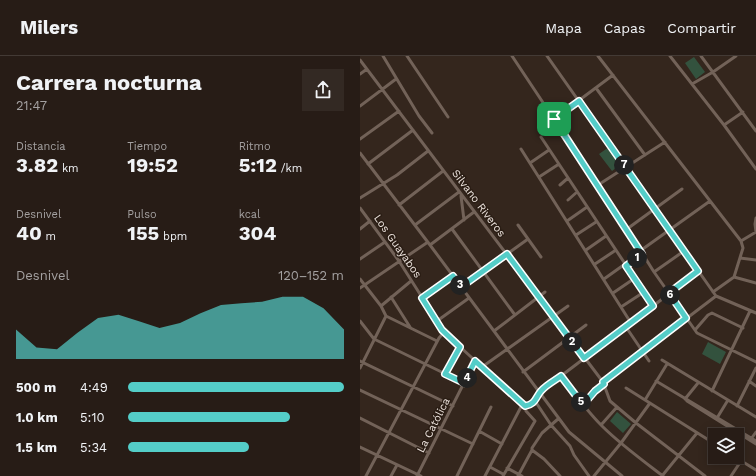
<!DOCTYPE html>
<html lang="es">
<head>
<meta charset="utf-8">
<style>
	:root { --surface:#271c16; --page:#332923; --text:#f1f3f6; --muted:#a4a1a1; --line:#433a35; --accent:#54cdc8 }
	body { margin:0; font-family:"Work Sans",sans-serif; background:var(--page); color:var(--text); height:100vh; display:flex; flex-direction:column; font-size:15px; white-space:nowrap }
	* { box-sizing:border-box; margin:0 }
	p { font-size:13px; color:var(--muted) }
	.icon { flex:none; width:22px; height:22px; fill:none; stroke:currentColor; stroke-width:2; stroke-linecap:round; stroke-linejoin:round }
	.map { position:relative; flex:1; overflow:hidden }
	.sheet { display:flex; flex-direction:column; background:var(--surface); width:360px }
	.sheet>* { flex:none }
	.controls { position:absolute; left:348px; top:372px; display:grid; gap:8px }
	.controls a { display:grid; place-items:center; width:36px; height:36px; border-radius:0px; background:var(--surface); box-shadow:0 2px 10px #0003,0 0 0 1px var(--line); font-size:20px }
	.pin { position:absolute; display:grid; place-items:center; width:34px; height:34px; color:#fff; margin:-17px; border-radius:8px; box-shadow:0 2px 6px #0006 }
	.km { position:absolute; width:20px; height:20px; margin:-10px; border-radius:50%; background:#222; color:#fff; font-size:11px; line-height:20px; text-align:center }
	.round { display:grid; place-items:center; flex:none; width:42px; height:42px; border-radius:0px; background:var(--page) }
	.head { display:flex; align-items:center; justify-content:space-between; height:68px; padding:0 16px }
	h1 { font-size:22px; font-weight:700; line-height:30px }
	.stats { display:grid; grid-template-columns:repeat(3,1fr); gap:6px; height:68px; padding:4px 16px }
	.stats div { display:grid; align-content:center }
	.stats b { font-size:20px; font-weight:700 }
	.stats small { font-size:11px; font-weight:400 }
	.stats p { font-size:11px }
	.chart { height:112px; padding:8px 16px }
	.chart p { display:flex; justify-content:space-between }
	.chart svg { width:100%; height:72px; margin-top:4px; fill:var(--accent); opacity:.7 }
	ul { padding:0 16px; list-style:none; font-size:13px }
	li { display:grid; grid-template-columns:64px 48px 1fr; align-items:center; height:30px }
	li i { height:10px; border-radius:5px; background:var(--accent) }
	header { display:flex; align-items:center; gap:24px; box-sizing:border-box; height:56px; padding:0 20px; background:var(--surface); border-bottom:1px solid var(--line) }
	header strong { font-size:19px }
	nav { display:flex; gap:22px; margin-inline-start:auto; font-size:14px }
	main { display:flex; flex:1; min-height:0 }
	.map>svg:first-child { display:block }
	.green { fill:#33523e }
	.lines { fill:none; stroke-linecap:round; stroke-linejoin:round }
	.minor { stroke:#726258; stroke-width:3 }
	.route-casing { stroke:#fff; stroke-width:8 }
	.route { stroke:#54cdc8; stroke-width:5 }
	.labels { text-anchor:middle; stroke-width:3; stroke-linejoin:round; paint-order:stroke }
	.street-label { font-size:11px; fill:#ece3dd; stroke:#2a1d14 }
</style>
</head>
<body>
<header>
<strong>Milers</strong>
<nav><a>Mapa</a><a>Capas</a><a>Compartir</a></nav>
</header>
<main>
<section class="sheet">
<div class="head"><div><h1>Carrera nocturna</h1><p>21:47</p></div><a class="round"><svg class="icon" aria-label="share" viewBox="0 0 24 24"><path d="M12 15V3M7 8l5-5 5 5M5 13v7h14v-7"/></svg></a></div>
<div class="stats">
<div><p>Distancia</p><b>3.82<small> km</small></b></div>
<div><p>Tiempo</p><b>19:52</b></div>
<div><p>Ritmo</p><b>5:12<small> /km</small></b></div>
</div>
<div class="stats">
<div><p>Desnivel</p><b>40<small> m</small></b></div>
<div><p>Pulso</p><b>155<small> bpm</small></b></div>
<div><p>kcal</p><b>304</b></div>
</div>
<div class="chart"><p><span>Desnivel</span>120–152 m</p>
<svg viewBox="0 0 160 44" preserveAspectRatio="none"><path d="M0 44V26L10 37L20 38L30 28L40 19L50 17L60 21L70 25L80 22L90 16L100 11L110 10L120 9L130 6L140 6L150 13L160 26V44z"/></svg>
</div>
<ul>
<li><b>500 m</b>4:49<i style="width:100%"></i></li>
<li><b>1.0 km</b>5:10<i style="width:75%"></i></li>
<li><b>1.5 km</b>5:34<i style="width:56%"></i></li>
</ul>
</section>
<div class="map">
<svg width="396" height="420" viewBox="0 0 396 420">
	<rect width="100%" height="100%" fill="#34261d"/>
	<path class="green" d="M334 1 345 16 336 23 325 7Z
		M249 91 261 108 252 115 239 98Z
		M348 286 366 296 360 308 342 298Z
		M257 356 271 368 263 377 250 365Z"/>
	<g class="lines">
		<path class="minor" d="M23 0 59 60 72 77
			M47 0 88 61
			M152 0 267 173 294 216 337 277 396 306
			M187 0 356 240 396 257
			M238 0 381 185 383 192 374 221
			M310 0 364 69 396 113
			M341 0 396 75
			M0 4 243 326 250 345 276 367 345 420
			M0 18 7 13
			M332 28 353 16 376 0
			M236 32 285 99
			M0 50 36 23
			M194 63 253 19
			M364 69 383 56
			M181 81 293 250
			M0 83 39 55
			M161 93 271 267
			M0 97 70 189 209 376 262 420
			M170 107 189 94
			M8 108 53 74
			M179 121 199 108
			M200 129 208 122
			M238 129 305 86
			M101 140 104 164
			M0 142 37 119 68 95
			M208 144 217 136
			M39 149 83 115
			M0 152 39 205 84 276 162 348 165 350 175 345 180 336 339 215
			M207 165 227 151
			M55 169 99 136
			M158 169 181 201
			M0 173 10 165
			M92 173 155 259
			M267 173 322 133
			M216 179 236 166
			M381 185 396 176 395 168 396 162
			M70 189 114 156
			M226 194 246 180
			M280 195 350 145
			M380 202 396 204
			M0 203 25 186
			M235 208 256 194
			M266 210 282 198
			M294 216 324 195
			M0 223 21 250 26 260 77 285
			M244 223 265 208
			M101 231 168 183
			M0 232 68 186
			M353 236 374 221 396 227
			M253 237 275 222
			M31 241 50 271
			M62 242 93 220
			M21 250 51 225
			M261 251 284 236
			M0 265 14 283 104 327
			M77 265 109 242
			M266 271 289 305
			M335 274 348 259 352 257 383 272
			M134 275 185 236
			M302 304 396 361
			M0 305 93 350
			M122 311 208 250
			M0 312 26 260
			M163 316 226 269
			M85 318 100 291
			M201 320C214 337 226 354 242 370 260 388 282 404 303 420
			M296 325 396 385
			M389 325 396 330
			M243 326 356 240
			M266 332 355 388
			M0 334 113 388
			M352 335 390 255
			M325 343 338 327
			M326 343 327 345 396 388
			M285 344 307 308
			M175 345 191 369 210 390 214 399 229 420
			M223 349 235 335 244 328
			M377 350 396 312
			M0 362 69 397
			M357 362 368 344
			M241 369 257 351
			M119 375 142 388
			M391 383 396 376
			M0 391 61 420
			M172 394 184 403 200 420
			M375 401 396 414
			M130 411 143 418
			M147 412 162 420
			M6 420 79 282 84 276
			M31 420 37 409
			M57 420 115 305
			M97 420 131 351
			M125 420 162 349
			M143 420 175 365 166 355 165 350
			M158 420 172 394V392L182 377 198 363
			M234 420 261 387 290 347
			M302 420 337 377
			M371 420 381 405"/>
	</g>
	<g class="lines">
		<g class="route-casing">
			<path id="route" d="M219 45 338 215 309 237 326 262 243 326 244 328 235 335 223 349 201 320C194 325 186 329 181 335 175 342 176 348 165 350L115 305 104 327 85 318 100 291 82 274 62 242 93 220 101 231 147 198 224 302 293 250 266 210 282 198 194 63Z"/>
		</g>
		<use href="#route" class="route"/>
	</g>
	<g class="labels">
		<g class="street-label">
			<text transform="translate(119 147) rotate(53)" y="4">Silvano Riveros</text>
			<text transform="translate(38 190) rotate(55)" y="4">Los Guayabos</text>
			<text transform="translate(73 369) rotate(-63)" y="4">La Católica</text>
		</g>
	</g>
</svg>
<div class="controls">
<a><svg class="icon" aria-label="layers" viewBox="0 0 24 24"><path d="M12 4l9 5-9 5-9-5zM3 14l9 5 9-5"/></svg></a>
</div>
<div class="pin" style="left:194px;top:63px;background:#1e9e55"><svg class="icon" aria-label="arrive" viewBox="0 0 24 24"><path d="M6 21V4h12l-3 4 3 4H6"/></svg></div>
<b class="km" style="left:277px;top:202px">1</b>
<b class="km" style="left:212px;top:286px">2</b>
<b class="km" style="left:100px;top:229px">3</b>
<b class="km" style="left:107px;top:322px">4</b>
<b class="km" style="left:221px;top:346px">5</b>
<b class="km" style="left:310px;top:239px">6</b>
<b class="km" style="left:264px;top:109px">7</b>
</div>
</main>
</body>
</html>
